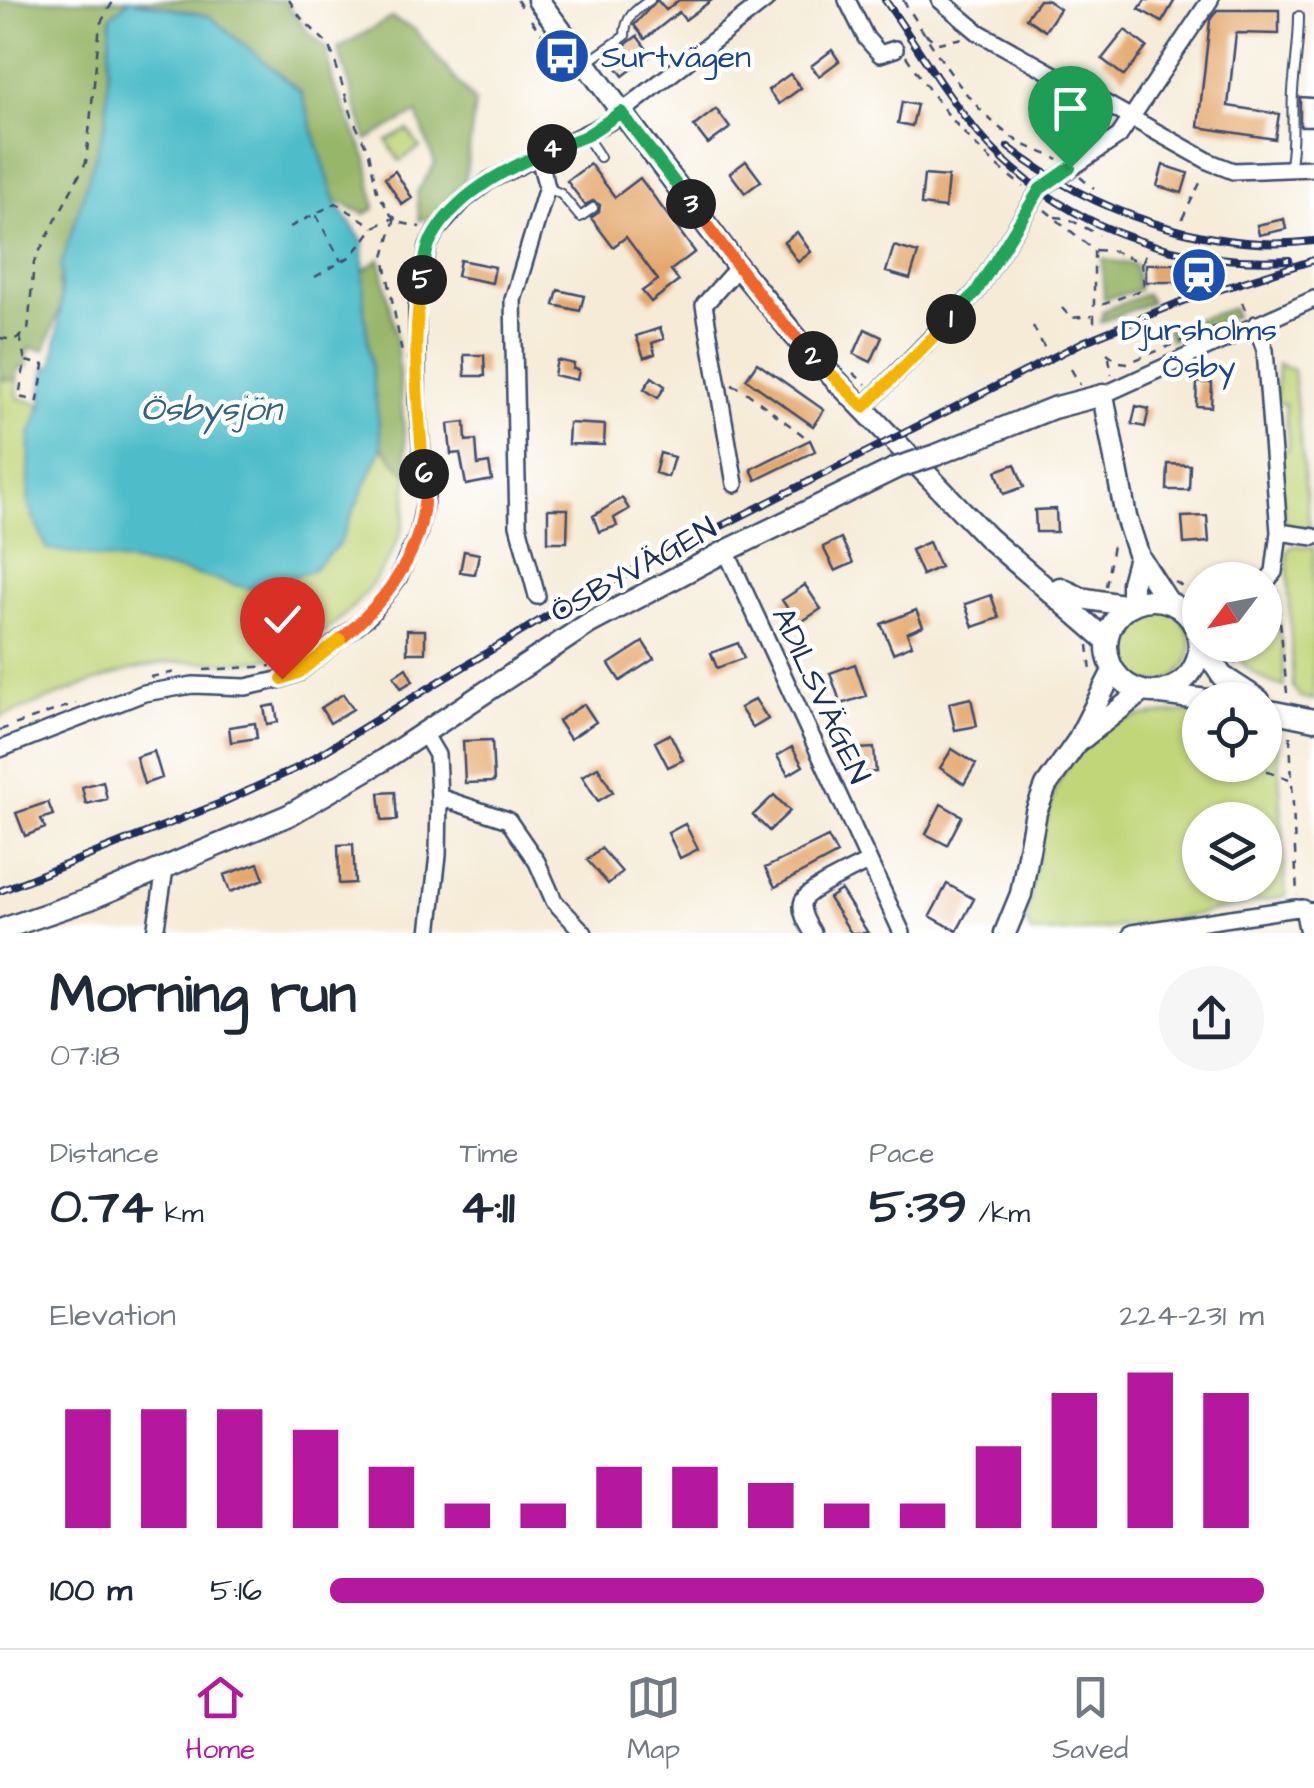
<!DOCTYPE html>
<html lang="en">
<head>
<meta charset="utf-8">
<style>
	:root { --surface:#fff; --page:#f6f6f7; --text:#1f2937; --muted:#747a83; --line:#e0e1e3; --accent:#b5179e }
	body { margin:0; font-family:"Architects Daughter",sans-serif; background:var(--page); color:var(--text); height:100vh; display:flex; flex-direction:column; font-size:38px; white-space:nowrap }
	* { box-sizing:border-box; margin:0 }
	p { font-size:32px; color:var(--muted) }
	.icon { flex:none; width:55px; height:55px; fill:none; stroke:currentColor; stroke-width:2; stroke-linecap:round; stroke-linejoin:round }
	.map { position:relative; height:933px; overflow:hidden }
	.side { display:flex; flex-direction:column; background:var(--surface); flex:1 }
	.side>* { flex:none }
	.needle { width:65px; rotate:238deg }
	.buttons { position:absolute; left:1182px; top:562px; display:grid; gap:20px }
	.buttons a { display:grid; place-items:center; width:100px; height:100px; border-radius:50%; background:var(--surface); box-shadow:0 2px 8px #0004; font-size:50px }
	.pin { position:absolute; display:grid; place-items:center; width:85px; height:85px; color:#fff; margin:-102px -42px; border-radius:50% 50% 50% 0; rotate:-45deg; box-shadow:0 0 10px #0007 }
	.pin .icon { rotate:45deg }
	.km { position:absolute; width:50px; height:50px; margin:-25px; border-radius:50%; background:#222; color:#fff; font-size:28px; line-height:50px; text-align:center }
	.round { display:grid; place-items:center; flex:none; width:105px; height:105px; border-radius:52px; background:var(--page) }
	.overview { display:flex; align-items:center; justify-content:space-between; height:170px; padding:0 50px }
	h1 { font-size:55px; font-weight:700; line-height:75px }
	.metrics { display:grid; grid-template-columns:repeat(3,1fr); gap:15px; height:170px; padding:10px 50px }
	.metrics div { display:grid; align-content:center }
	.metrics b { font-size:50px; font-weight:700 }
	.metrics small { font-size:28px; font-weight:400 }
	.metrics p { font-size:28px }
	.chart { height:280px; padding:20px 50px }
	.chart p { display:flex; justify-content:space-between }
	.chart svg { width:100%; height:180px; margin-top:10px; stroke:var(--accent); stroke-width:6 }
	ul { padding:0 50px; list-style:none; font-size:32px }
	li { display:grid; grid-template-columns:160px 120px 1fr; align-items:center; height:75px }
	li i { height:25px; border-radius:12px; background:var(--accent) }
	.menu { display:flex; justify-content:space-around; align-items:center; height:140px; border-top:2px solid var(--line); background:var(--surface); font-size:28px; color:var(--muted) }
	.menu a { display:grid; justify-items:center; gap:5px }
	.menu .selected { color:var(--accent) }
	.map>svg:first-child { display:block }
	.green { fill:#c1d579; stroke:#6e826c; stroke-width:2.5; fill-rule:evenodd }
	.forest { fill:#98b669; stroke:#5a7264; stroke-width:2.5 }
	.water { fill:#50bdc9; stroke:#367694; stroke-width:2.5 }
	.building { fill:#e4a86c }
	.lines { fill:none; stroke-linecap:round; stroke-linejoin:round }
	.lane-casing { stroke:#3c4b70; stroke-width:12 }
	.street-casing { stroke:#3c4b70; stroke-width:20 }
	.secondary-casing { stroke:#3c4b70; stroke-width:25 }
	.path { stroke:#3c4b70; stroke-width:2.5; stroke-dasharray:8 8; stroke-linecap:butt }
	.lane { stroke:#fff; stroke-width:8 }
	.street { stroke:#fff; stroke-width:15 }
	.secondary { stroke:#fff; stroke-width:20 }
	.rail-casing { stroke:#1b2f5e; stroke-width:8 }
	.rail { stroke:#fff; stroke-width:4; stroke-dasharray:11; stroke-linecap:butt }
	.secondary-bridge-casing { stroke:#3c4b70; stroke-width:25; stroke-linecap:butt }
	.secondary-bridge { stroke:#fff; stroke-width:20 }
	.split-1-casing { stroke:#fff; stroke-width:20 }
	.split-2-casing { stroke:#fff; stroke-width:20 }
	.split-3-casing { stroke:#fff; stroke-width:20 }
	.split-4-casing { stroke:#fff; stroke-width:20 }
	.split-5-casing { stroke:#fff; stroke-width:20 }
	.split-6-casing { stroke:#fff; stroke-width:20 }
	.split-7-casing { stroke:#fff; stroke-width:20 }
	.split-8-casing { stroke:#fff; stroke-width:20 }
	.split-1 { stroke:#22a559; stroke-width:12 }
	.split-2 { stroke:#f5b400; stroke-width:12 }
	.split-3 { stroke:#f0652b; stroke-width:12 }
	.split-4 { stroke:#22a559; stroke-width:12 }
	.split-5 { stroke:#22a559; stroke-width:12 }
	.split-6 { stroke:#f5b400; stroke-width:12 }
	.split-7 { stroke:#f0652b; stroke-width:12 }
	.split-8 { stroke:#f5b400; stroke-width:12 }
	.labels { text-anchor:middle; stroke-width:9; stroke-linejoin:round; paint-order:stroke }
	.transit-label { font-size:32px; fill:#164399; stroke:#fff; text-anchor:start }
	.street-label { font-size:32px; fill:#1b2f5e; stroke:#fff }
	.water-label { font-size:35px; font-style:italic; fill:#2e6183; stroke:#fff }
</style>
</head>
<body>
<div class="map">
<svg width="1314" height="933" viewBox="0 0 1314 933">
	<rect width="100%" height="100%" fill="#fff"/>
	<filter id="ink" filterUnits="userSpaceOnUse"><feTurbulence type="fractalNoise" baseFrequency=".01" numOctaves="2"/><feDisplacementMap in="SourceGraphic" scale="20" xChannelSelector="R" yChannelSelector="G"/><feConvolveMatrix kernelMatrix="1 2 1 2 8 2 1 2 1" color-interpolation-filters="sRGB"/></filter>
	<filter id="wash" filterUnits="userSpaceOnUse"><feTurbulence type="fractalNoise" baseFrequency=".0048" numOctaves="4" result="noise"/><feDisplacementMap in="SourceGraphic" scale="40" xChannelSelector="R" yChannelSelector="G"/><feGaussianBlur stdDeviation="2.25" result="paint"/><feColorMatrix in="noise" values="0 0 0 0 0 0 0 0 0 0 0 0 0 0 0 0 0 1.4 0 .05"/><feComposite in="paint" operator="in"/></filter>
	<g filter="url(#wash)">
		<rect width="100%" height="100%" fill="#f5ebd6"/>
		<path class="green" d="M408 130 420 148 399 161 387 141Z
			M1278 364 1293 370 1310 530 1289 528 1284 519 1277 450 1288 449 1285 404 1276 403Z
			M17 379 18 398 41 404 30 435 186 572 251 589 339 544 382 447 408 475C406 492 407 513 402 529 381 589 319 654 253 661 221 665 186 658 153 665 101 675 51 700 0 717V380Z
			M1294 545 1314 548V700L1300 697 1293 687 1287 551Z
			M1113 645a39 39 0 1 1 78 0a39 39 0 1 1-78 0Z
			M1275 608 1282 643 1284 687C1257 679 1245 669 1229 645H1265V611Z
			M1200 711V765H1265V730L1277 734 1286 896C1201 914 1118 933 1031 933L1026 921C1038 857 1047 741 1122 720 1146 713 1175 714 1200 711ZM1200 820H1265V885H1200Z"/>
		<path class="forest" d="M0 0H129L111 16 106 121 59 282 61 305 45 350 28 348 27 367 19 368 17 379 0 380Z
			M135 0H284L306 30 326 48 333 83 367 159 375 208 365 214 335 200 301 92 209 16Z
			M391 18 414 29 475 103 465 181 439 206 433 217 419 220 417 192 435 164 417 113 367 140 338 48Z
			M380 259 396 338 408 475 382 447 364 310 363 271Z
			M1102 259 1135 265 1139 290 1104 299Z
			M1146 294 1151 302 1101 322 1103 311Z
			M1233 308 1235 316 1170 340 1167 329Z"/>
		<path class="water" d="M129 0 209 16 301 92 336 203 363 242 364 311 382 447 339 544 310 572 250 589 186 572 47 549 28 504 30 435 44 399 41 398 46 367 53 366 61 305V266L106 121 111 16Z"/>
		<g id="blocks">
			<path class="building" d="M657 0 666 10 679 0H712L685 20 679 12 645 39 634 25Z
				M1039 0H1047L1060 9 1045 31 1026 18Z
				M1145 0H1175L1162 22 1139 9Z
				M1217 10H1279V34L1236 33 1228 106 1279 114 1275 139 1198 127 1210 20Z
				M1125 30 1147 47 1124 76 1102 59Z
				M637 36 651 55 623 76 609 57Z
				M832 50 839 61 819 76 811 66Z
				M790 74 801 88 779 104 768 90Z
				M1300 97 1314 98V126H1300Z
				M902 102 917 105 912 126 898 123Z
				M716 109 730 128 708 144 694 126Z
				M746 161 761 181 745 193 730 173Z
				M590 164 615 197 640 178 695 252 671 270 679 281 651 302 642 291 658 280 626 237 613 247 591 218 599 212 600 205 593 201 585 205 567 181Z
				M1163 165 1188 173 1182 193 1157 186Z
				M395 171 412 198 402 205 385 178Z
				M924 175 948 177 945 208 921 205Z
				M1284 219 1286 229 1259 235 1257 225Z
				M797 232 811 252 798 262 784 242Z
				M894 246 918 253 910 279 886 272Z
				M460 260 495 267 492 283 457 276Z
				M1146 264H1179L1185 269 1184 277 1179 282H1146Z
				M558 290 584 296 580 311 554 305Z
				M660 328 664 339 652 343 655 354 644 358 636 336Z
				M865 329 882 337 871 362 854 354Z
				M464 355H484L485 376H465Z
				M557 360 574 364 573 369 579 370 577 380 554 375Z
				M757 363 824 410 813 426 746 379Z
				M652 377 665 386 658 398 644 389Z
				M1197 382 1212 383 1211 407 1196 406Z
				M1136 406 1149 409 1145 427 1132 424Z
				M465 422 466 441 476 440 478 465 489 463 492 480 466 485 460 453 451 454 448 424Z
				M569 423 605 425 604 445 568 444Z
				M810 440 815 451 756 480 751 469Z
				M660 453 674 457 668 477 655 473Z
				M1015 464 1024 487 1004 494 996 471Z
				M1168 464 1190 465 1189 490H1167Z
				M622 498 629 509 614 518 617 526 599 532 593 516Z
				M548 509H568L567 542H548Z
				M1056 509 1057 532H1036L1035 510Z
				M1207 516 1209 542 1184 544 1182 517Z
				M841 538 853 563 835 571 823 547Z
				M929 542 940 567 922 575 911 550Z
				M464 551 479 554 475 574 460 572Z
				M805 585 821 609 798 624 782 600Z
				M991 595 999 618 973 627 965 604Z
				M916 610 923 626 907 633 912 645 893 653 881 624Z
				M407 630H425V653H407Z
				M643 642 654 659 620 681 609 664Z
				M738 643 744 658 717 668 711 653Z
				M855 664 866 696 841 704 830 673Z
				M406 668 413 681 401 688 394 676Z
				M343 694 353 709 330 723 321 708Z
				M971 698 977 726 955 730 949 703Z
				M755 699 768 719 753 728 740 708Z
				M584 704 596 722 570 739 558 721Z
				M275 705 278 722 267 724 264 707Z
				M255 723 257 738 231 742 229 727Z
				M670 734 683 760 668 767 655 742Z
				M492 740 494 782 465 783 463 741Z
				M792 747 803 766 788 775 777 756Z
				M874 748 876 772 860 773 858 749Z
				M952 749 976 764 964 784 940 768Z
				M154 751 162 778 144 784 136 757Z
				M598 767 613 792 598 801 582 776Z
				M103 781 107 799 86 804 82 787Z
				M395 792 397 820 382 821 379 793Z
				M774 795 790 811 769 831 753 815Z
				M48 802 53 815 41 819 45 828 25 836 16 813Z
				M941 804 962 816 947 845 926 834Z
				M685 824 698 849 680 858 668 833Z
				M828 837 837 854 775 887 765 868Z
				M353 844 355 883 339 884 338 845Z
				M601 848 622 872 608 884 587 860Z
				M258 863 264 879 230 892 224 875Z
				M947 884 974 899 957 931 930 916Z
				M841 890 868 933H851L829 898Z"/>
		</g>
	</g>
	<g filter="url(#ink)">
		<use href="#blocks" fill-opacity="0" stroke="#3c4b70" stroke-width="2.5"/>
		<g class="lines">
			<g class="lane-casing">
				<path id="lane" d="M585 64 625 36C625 17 635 10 650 0
					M586 136 600 157
					M1289 170C1296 138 1290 110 1294 80 1296 59 1299 38 1299 16
					M548 188 561 194 580 217 593 208"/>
			</g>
			<g class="street-casing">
				<path id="street" d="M847 0 866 38 880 54 895 49
					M940 0 978 32 1210 162 1233 171 1314 168
					M1256 324 1265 350 1279 532 1274 572 1265 583
					M1103 395 1314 299
					M864 407 976 292 1040 189 1119 136 1210 0
					M735 484 704 305 738 267
					M1279 532 1314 537
					M726 551 902 933
					M537 596 518 525 513 300 547 187 538 155
					M1193 622 1200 619
					M424 733 437 755 439 797 438 855 429 933
					M0 749 144 693 193 685 246 687 282 679 298 673 370 615 398 578 418 535 426 496 417 400V308L428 246 436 231 464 200 490 180 609 122 766 0
					M439 797 508 820 537 862 554 901 584 933
					M1303 908 1308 933
					M155 933 165 869
					M813 933C808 925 799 911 803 901 808 889 855 869 869 861
					M1132 933 1297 908 1314 911"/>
			</g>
			<g class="secondary-casing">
				<path id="secondary" d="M538 0 738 267 804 347 987 537 1106 640
					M936 455 1053 408 1103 395 1126 517 1139 557 1168 602
					M1060 588 1081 598 1130 606
					M1107 646a46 46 0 1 1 92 0a46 46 0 1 1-92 0Z
					M1132 605V583L1139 557
					M1202 645 1222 676 1259 700
					M1161 694 1207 700
					M1265 710 1314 720
					M1083 738 1140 693
					M0 930 90 899 289 815 380 762 588 624 726 551 896 468
					M1005 933 1021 894 1036 812 1046 786 1077 742 1113 671"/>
			</g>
			<path class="path" d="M289 0 301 18 330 46 353 119 369 153 377 191 391 215 402 223 420 227
				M517 0 523 9
				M903 0C935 49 966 107 1016 140 1029 149 1045 152 1058 160
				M531 20 559 57
				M925 34 938 43 963 38
				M907 40 920 28
				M906 56C942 111 971 146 1023 187
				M1080 177 1094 189
				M1045 210 1094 250V324
				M316 215 341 261
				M1055 217 1067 218 1099 235
				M395 218 384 257 402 353
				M1182 219 1203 177
				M290 227 336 203 374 227
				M365 239 374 227 394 218
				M1095 250 1113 251 1142 263 1144 289 1096 307
				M1143 262 1146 254
				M315 277 351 256 363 242
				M1242 302 1246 312
				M1062 308 1071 318 1092 316
				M1033 326 1045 349
				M20 336 25 361 19 397 38 401 44 365 25 361
				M0 338 14 340 28 331 34 262 86 162 100 24 114 0
				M1107 353 1119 362 1128 363 1220 325
				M1109 358 1112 375
				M1071 369 1080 385
				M853 373 866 384
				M732 385 742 389 804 436
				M1175 582 1200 596
				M1106 586 1114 539
				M1277 590 1287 693
				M1265 601 1277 594
				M1088 645 1091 672
				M1227 645 1236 664
				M204 670 271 666
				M150 677 181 671
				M0 730 76 703
				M1290 736 1297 896
				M1252 765 1289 779"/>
			<use href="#lane" class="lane"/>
			<use href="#street" class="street"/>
			<use href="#secondary" class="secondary"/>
			<g class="rail-casing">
				<path id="rail" d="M885 0C916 44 943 92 978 133 1055 223 1172 267 1289 260
					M1008 147C1090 211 1210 254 1314 241
					M0 891 221 803 297 768 562 607 1083 342 1183 301 1314 260"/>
			</g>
			<use href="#rail" class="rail"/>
			<g class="secondary-bridge-casing">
				<path id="secondary-bridge" d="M896 468 936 455"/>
			</g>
			<use href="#secondary-bridge" class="secondary-bridge"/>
		</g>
	</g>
	<g class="lines" filter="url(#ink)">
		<g class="split-1-casing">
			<path id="split-1" d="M951 319 976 292 1040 189 1070 168"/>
		</g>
		<g class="split-2-casing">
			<path id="split-2" d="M813 356 864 407 951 319"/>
		</g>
		<g class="split-3-casing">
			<path id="split-3" d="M691 204 769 307 813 356"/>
		</g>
		<g class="split-4-casing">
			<path id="split-4" d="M552 149 586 136 621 112 691 204"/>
		</g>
		<g class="split-5-casing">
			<path id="split-5" d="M422 280C424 268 425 253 430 242 453 195 507 168 552 149"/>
		</g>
		<g class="split-6-casing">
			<path id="split-6" d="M422 280C411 344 418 410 424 474"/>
		</g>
		<g class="split-7-casing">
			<path id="split-7" d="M340 640C390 598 431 543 424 474"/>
		</g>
		<g class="split-8-casing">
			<path id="split-8" d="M282 679 298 673 340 640"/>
		</g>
		<use href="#split-1" class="split-1"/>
		<use href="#split-2" class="split-2"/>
		<use href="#split-3" class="split-3"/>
		<use href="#split-4" class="split-4"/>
		<use href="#split-5" class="split-5"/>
		<use href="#split-6" class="split-6"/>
		<use href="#split-7" class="split-7"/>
		<use href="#split-8" class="split-8"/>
	</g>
	<defs>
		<g id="bus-disc" transform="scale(2.875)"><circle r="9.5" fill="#1a4fb4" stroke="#fff"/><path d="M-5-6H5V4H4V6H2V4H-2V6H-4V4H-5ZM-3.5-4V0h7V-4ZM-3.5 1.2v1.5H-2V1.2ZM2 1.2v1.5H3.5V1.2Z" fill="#fff"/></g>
		<g id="station-disc" transform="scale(2.875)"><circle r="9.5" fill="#1a4fb4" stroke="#fff"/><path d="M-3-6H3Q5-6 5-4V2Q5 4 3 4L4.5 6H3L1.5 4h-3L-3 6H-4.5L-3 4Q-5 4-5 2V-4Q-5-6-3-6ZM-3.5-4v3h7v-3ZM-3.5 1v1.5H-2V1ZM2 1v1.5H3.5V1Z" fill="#fff"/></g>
	</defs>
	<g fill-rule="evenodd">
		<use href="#bus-disc" x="562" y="56"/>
		<use href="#station-disc" x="1199" y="275"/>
	</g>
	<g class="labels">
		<g class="transit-label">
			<text x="601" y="67">Surtvägen</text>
			<text x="1199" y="340" text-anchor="middle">Djursholms<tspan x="1199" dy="37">Ösby</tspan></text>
		</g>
		<g class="street-label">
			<text transform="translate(633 569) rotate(-29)" y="11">ÖSBYVÄGEN</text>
			<text transform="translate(822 695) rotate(65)" y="11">ADILSVÄGEN</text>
		</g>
		<g class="water-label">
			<text x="211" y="420">Ösbysjön</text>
		</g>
	</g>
</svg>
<div class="buttons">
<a><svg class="needle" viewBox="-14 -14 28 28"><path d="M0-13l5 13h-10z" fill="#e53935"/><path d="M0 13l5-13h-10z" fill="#747a83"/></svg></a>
<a><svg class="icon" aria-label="locate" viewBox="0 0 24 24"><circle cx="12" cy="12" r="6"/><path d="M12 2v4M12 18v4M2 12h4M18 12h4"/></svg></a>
<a><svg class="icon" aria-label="layers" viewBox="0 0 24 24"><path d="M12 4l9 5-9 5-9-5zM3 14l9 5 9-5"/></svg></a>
</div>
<div class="pin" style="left:1070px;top:168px;background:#1e9e55"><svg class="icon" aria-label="arrive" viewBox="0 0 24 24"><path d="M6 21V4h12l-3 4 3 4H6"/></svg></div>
<div class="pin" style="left:282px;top:679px;background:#d93025"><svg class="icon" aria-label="check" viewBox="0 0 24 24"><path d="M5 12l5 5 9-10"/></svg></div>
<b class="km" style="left:951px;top:319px">1</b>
<b class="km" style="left:813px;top:356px">2</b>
<b class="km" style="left:691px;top:204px">3</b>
<b class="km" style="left:552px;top:149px">4</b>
<b class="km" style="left:422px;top:280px">5</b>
<b class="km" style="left:424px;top:474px">6</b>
</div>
<section class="side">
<div class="overview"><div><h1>Morning run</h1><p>07:18</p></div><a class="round"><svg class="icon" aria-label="share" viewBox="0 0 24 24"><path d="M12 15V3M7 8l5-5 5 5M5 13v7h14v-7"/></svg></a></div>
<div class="metrics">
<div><p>Distance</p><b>0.74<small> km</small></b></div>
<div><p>Time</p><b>4:11</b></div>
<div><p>Pace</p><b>5:39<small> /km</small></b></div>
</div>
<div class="chart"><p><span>Elevation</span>224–231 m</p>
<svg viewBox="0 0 160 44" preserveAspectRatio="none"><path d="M5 44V15M15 44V15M25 44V15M35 44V20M45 44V29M55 44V38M65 44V38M75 44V29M85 44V29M95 44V33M105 44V38M115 44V38M125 44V24M135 44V11M145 44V6M155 44V11"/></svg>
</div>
<ul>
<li><b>100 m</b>5:16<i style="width:100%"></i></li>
</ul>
</section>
<nav class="menu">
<a class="selected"><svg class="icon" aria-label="home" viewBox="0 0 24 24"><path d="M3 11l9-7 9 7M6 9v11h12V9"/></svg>Home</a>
<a><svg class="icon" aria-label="map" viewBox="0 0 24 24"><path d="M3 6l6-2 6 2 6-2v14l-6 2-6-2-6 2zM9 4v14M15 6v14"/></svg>Map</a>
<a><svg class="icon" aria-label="saved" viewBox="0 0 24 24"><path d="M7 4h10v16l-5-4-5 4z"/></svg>Saved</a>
</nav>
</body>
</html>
